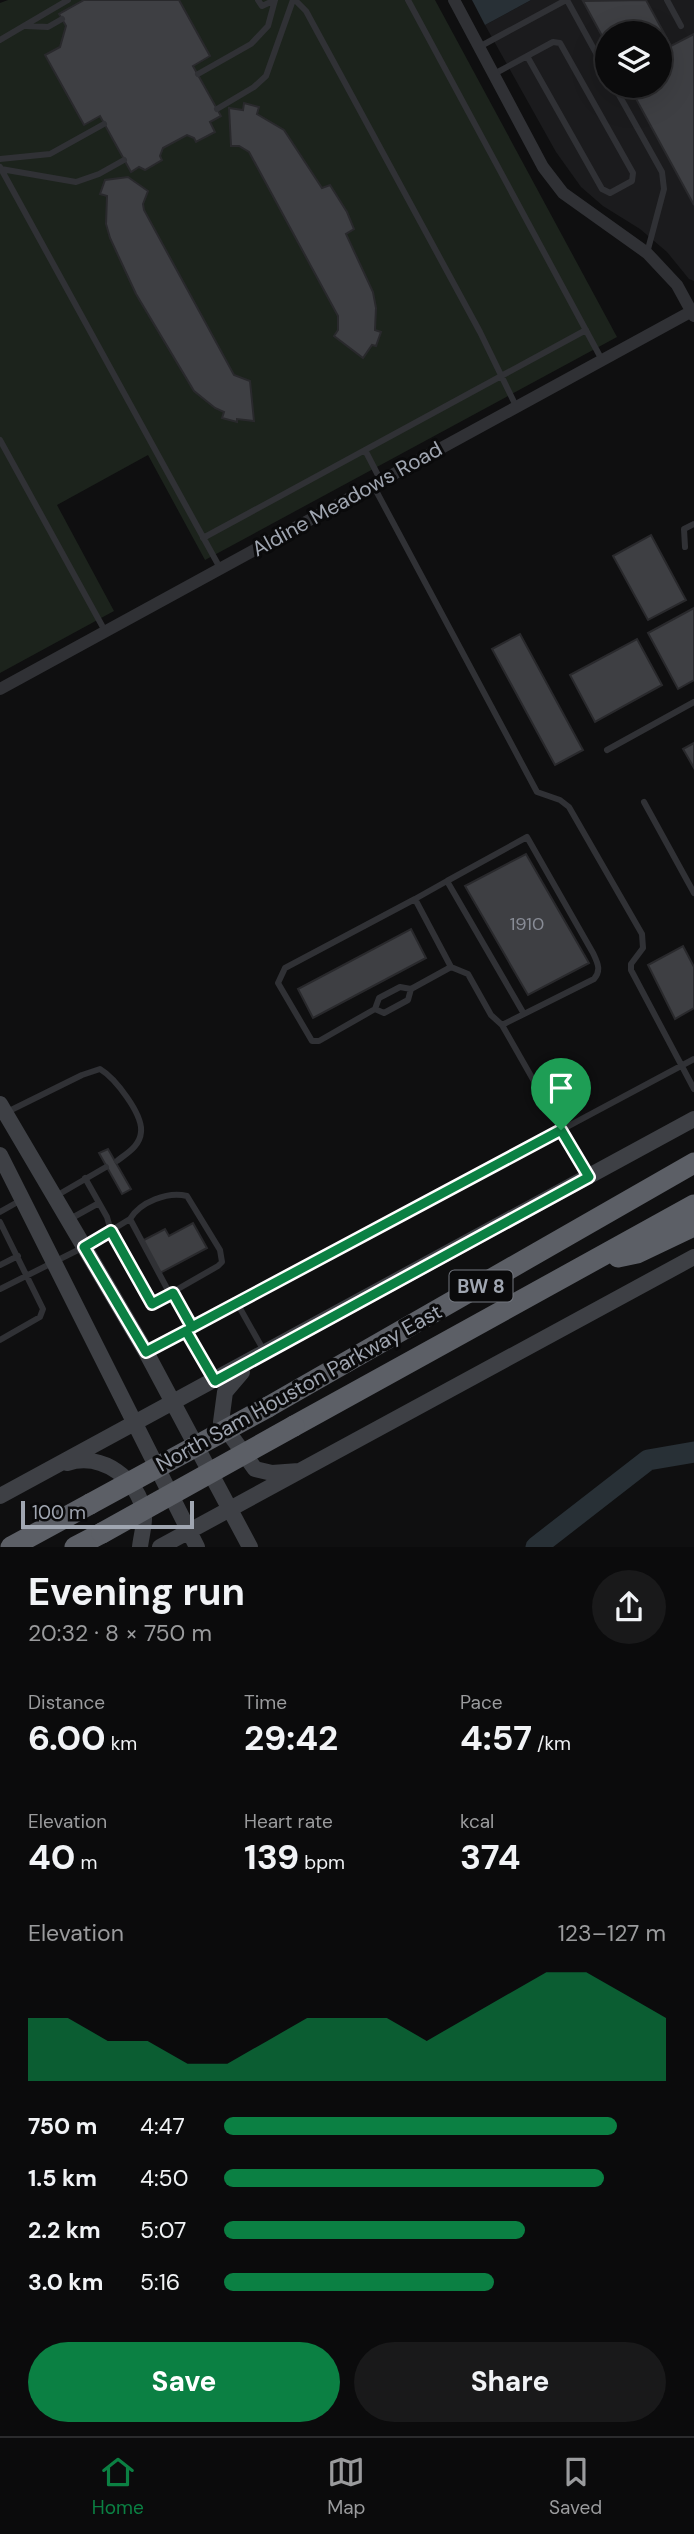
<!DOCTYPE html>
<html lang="en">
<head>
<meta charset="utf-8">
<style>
	:root { --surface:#0b0b0c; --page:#19191a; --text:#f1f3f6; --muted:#9a9b9d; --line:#2b2b2d; --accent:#0b8043 }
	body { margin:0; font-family:"DM Sans",sans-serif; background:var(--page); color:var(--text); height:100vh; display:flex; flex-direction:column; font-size:26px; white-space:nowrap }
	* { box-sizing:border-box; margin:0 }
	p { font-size:23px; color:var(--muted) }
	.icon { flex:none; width:38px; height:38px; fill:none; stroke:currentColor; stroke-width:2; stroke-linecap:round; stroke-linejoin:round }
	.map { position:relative; height:1547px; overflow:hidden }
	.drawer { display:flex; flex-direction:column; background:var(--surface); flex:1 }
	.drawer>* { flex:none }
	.buttons { position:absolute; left:595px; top:21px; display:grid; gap:14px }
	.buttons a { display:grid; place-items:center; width:77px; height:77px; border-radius:50%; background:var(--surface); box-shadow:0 7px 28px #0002,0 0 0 2px var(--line); font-size:35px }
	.scale { position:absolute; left:21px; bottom:18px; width:173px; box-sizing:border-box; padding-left:7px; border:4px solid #a0a6b1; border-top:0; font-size:19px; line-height:24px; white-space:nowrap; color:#a0a6b1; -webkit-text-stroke:5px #0a0a0b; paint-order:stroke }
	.pin { position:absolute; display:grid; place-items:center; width:60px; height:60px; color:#fff; margin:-72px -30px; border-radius:50% 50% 50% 0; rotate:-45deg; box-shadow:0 0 7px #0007 }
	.pin .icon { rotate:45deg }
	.round { display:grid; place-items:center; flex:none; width:74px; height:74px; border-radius:37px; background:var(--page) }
	.headline { display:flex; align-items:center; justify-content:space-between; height:119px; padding:0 28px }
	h1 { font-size:38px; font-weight:700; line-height:52px }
	.stats { display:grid; grid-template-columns:repeat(3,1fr); gap:10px; height:119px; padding:7px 28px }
	.stats div { display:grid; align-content:center }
	.stats b { font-size:35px; font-weight:700 }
	.stats small { font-size:19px; font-weight:400 }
	.stats p { font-size:19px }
	.chart { height:196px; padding:14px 28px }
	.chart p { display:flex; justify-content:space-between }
	.chart svg { width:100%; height:126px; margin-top:7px; fill:var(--accent); opacity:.7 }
	.cta { display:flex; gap:14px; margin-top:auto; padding:14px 28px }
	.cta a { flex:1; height:80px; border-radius:42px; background:var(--accent); color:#fff; font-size:28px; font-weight:700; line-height:80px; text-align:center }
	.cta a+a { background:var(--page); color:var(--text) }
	ul { padding:0 28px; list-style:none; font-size:23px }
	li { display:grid; grid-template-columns:112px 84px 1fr; align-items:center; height:52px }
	li i { height:18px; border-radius:9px; background:var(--accent) }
	.tabs { display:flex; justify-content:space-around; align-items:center; height:98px; border-top:2px solid var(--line); background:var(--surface); font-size:19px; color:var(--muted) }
	.tabs a { display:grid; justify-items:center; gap:4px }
	.tabs .selected { color:var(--accent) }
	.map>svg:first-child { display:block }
	.built { fill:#1b1b1d; fill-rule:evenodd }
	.green { fill:#1c231c }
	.water { fill:#283036 }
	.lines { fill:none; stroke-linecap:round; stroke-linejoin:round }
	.river { stroke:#283036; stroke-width:21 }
	.building { fill:#3e3f43; stroke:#29292c; stroke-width:2 }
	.service { stroke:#303135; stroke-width:6 }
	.minor { stroke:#303135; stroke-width:12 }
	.secondary { stroke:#3e4045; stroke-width:16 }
	.motorway { stroke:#5c5f66; stroke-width:21 }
	.motorway-bridge { stroke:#5c5f66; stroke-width:21 }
	.route-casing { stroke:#fff; stroke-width:14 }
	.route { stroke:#0b8043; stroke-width:9 }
	.labels { text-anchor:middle; stroke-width:6; stroke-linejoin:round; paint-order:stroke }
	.number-label { font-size:18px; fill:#888c96 }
	.shield { fill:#0a0a0b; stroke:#73777f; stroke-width:2 }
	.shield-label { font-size:19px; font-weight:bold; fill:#a0a6b1 }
	.street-label { font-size:21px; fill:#a0a6b1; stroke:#0a0a0b }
</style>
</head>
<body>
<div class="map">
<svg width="694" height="1547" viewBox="0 0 694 1547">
	<rect width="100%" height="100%" fill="#0f0f10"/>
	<path class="built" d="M531 0H694V281L689 279 667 252 640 229 603 206 581 187 556 152 485 25ZM607 33H660V86H607Z"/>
	<path class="green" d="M8 0H435L617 337 205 560 148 455 57 505 114 611 0 673V3Z"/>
	<path class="water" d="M472 0H531L485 25Z"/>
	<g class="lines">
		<path class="river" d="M536 1547 648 1460 694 1452"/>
	</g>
	<path class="building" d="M84 0H179L210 56 193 66 221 116 210 122 215 132 196 142 194 138 187 135 163 148 160 156 162 160 145 170 139 167 131 172 100 116 84 125 45 55 60 47 66 26 59 14Z
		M646 0 671 46 694 34V205L629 86H660V33H607V45L583 1Z
		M244 103 259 107 257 114 284 130 322 188 330 185 347 212 354 229 346 234 373 292 376 308 375 330 381 332 376 346 372 345 363 358 334 336 338 330V316L249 152 239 146H231L229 108 243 110Z
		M128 177 148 191 143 204 144 210 234 375 250 381 254 421 237 419V422L222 418 224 412 215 408 194 391 136 294 110 238 106 224 107 196 100 194 105 180Z
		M651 535 686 600 648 620 613 556Z
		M694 608V680L678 689 648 633Z
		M520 634 583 750 555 765 492 649Z
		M637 639 662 685 595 722 570 675Z
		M694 743V768L683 749Z
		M526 854 589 963 528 995 465 886Z
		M411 929 426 958 313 1018 298 989Z
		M683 946 694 967V1008L675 1019 648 965Z
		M108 1149 131 1189 122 1194 99 1153Z
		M193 1223 207 1248 160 1273 142 1241 165 1229 169 1236Z"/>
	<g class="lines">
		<path class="service" d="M258 0 262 6 275 0
			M295 0 306 11 480 332 516 406
			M408 0 602 360
			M567 0 607 73
			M667 0 681 26
			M26 26 48 27 62 19
			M0 40 68 0
			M479 47 566 0
			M198 74 251 44 268 26 275 0
			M494 74 553 42 560 43 633 173 632 181 610 193 602 189 527 56
			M614 86 662 172 664 189 647 253
			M217 109 254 87 266 76 293 0
			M0 159 50 154 104 124
			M0 167 220 568
			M1 169 76 182 99 174 124 160
			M0 440 105 631
			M365 450 381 481
			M373 485 537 792 560 800 569 807 642 934 643 948 631 964V970L694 1089
			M203 538 586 330
			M685 547 684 529 694 524
			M607 750 694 702
			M644 802 694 893
			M415 899 447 881
			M451 967 415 899 285 968 278 983 312 1041H319L375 1009 379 998 400 987 411 989 451 967 468 974 491 1015 502 1025
			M375 1009 384 1013 408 1000 411 989
			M524 1014 447 881 527 837 593 953C597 962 602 970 594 979L502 1025 588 1176
			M5 1113 82 1075 100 1069C115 1078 143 1114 141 1132 140 1146 127 1153 117 1161
			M85 1178 107 1217 111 1231 152 1304
			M56 1196 106 1167
			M0 1212 23 1199
			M70 1219 99 1203
			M0 1222 43 1309 40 1317 0 1340
			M0 1265 18 1256
			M0 1289 84 1247 130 1219
			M173 1293 193 1327
			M237 1303 264 1351
			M150 1305 218 1266 222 1262 220 1250 187 1196C168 1191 140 1202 130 1219L170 1294
			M186 1331 214 1380
			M148 1351 694 1059"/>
		<path class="minor" d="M454 0 543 167 563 193 647 253 677 285 694 316
			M0 689 694 310"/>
		<path class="secondary" d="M0 1104 146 1352 250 1547
			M0 1155 197 1547
			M242 1372 225 1392 221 1422 255 1469 272 1473 299 1471
			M67 1463C102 1452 139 1479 144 1514 145 1524 141 1537 140 1547
			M0 1496 694 1119
			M160 1547 694 1257"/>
		<path class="motorway" d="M618 1257 637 1253 694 1226
			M268 1407 694 1163
			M294 1426 694 1205
			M11 1547 90 1504
			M75 1547 102 1533"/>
		<path class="motorway-bridge" d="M90 1504 268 1407
			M102 1533 294 1426"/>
	</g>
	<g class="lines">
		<g class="route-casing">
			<path id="route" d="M561 1130 589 1177 215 1381 186 1331 146 1352 84 1247 111 1231 152 1304 173 1293 192 1327Z"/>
		</g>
		<use href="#route" class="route"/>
	</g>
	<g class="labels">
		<g class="number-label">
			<text x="527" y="930">1910</text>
		</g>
		<rect class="shield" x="449.5" y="1270.5" width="63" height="31" rx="5"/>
		<g class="shield-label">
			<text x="481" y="1293">BW 8</text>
		</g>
		<g class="street-label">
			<text transform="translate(347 499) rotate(-29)" y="7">Aldine Meadows Road</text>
			<text transform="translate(299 1388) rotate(-29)" y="7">North Sam Houston Parkway East</text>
		</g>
	</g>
</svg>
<div class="buttons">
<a><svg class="icon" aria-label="layers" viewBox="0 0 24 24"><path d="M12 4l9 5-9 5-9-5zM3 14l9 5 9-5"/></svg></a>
</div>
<div class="scale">100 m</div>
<div class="pin" style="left:561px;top:1130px;background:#1e9e55"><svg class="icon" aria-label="arrive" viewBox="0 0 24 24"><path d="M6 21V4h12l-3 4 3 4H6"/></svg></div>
</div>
<section class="drawer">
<div class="headline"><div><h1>Evening run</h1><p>20:32 · 8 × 750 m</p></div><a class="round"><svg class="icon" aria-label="share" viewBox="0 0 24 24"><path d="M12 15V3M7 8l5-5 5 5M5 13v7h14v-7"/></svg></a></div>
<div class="stats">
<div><p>Distance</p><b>6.00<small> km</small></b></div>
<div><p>Time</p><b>29:42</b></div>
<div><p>Pace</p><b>4:57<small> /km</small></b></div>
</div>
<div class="stats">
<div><p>Elevation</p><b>40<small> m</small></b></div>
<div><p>Heart rate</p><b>139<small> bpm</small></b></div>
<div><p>kcal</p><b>374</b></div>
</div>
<div class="chart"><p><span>Elevation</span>123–127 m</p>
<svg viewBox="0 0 160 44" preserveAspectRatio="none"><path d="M0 44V22L10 22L20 30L30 30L40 38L50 38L60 30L70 22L80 22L90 22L100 30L110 22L120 14L130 6L140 6L150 14L160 22V44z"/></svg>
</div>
<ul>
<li><b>750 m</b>4:47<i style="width:89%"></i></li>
<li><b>1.5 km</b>4:50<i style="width:86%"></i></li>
<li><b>2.2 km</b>5:07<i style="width:68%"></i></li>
<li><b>3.0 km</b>5:16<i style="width:61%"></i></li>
</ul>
<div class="cta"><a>Save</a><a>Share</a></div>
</section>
<nav class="tabs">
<a class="selected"><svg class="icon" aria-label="home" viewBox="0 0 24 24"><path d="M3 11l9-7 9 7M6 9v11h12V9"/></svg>Home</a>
<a><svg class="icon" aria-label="map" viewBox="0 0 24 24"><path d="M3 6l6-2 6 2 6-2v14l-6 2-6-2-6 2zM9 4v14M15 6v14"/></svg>Map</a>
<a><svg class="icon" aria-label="saved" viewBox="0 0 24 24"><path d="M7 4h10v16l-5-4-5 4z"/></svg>Saved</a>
</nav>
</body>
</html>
